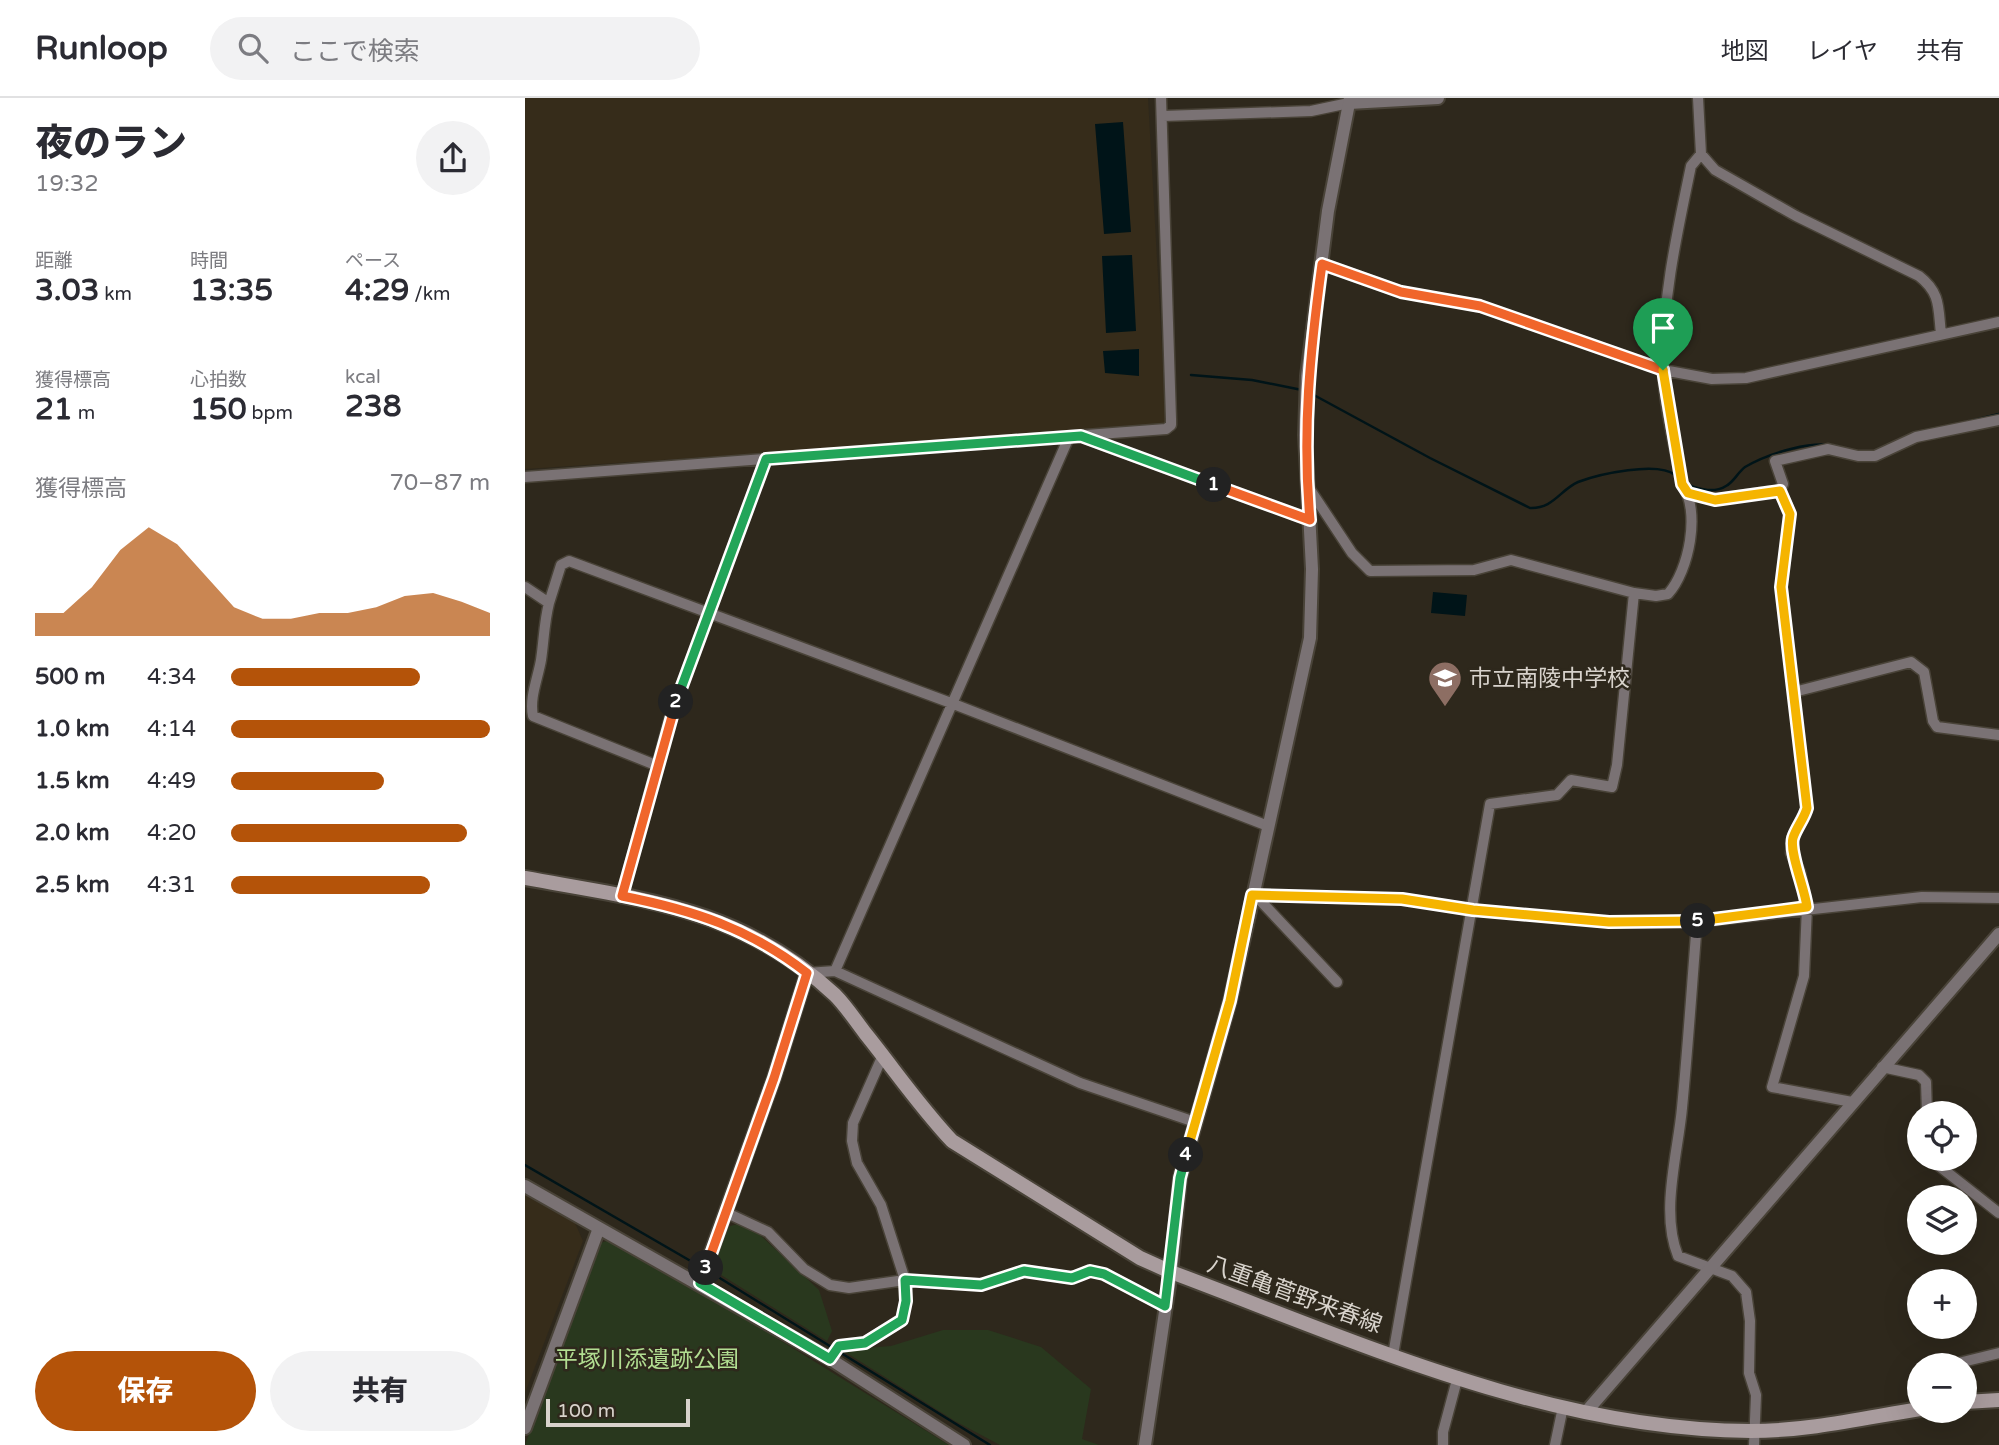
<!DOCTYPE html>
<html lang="ja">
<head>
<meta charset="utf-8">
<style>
	:root { --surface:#fff; --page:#f2f2f3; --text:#2b2b33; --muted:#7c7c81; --line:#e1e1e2; --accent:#b45309 }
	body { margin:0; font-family:"Varela Round","Noto Sans JP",sans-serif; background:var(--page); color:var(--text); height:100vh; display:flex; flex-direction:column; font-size:26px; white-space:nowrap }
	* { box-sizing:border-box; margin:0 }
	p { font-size:23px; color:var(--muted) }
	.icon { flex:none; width:38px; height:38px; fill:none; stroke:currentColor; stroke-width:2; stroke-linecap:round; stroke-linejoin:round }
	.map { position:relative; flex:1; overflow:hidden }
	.sheet { display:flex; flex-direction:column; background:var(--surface); width:525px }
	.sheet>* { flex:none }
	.buttons { position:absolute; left:1382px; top:1003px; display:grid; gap:14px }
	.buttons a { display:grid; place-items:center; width:70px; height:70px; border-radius:50%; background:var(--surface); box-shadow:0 7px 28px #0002; font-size:35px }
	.scale { position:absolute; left:21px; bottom:18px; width:144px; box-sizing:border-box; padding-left:7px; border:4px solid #d8d3cc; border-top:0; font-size:19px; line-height:24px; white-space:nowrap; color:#d8d3cc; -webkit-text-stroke:5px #2e281c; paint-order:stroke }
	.pin { position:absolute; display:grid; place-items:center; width:60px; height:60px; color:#fff; margin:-72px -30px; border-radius:50% 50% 50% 0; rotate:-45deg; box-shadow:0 0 7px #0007 }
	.pin .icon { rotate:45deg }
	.km { position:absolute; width:35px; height:35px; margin:-18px; border-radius:50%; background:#222; color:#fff; font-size:19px; line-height:35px; text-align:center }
	.round { display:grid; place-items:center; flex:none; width:74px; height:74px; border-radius:37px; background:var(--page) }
	.headline { display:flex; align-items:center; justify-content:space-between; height:119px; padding:0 35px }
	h1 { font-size:38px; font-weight:800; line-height:52px }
	.figures { display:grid; grid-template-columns:repeat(3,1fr); gap:10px; height:119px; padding:7px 35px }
	.figures div { display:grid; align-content:center }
	.figures b { font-size:30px; font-weight:800 }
	.figures small { font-size:19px; font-weight:400 }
	.figures p { font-size:19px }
	.chart { height:196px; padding:14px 35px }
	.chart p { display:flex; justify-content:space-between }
	.chart svg { width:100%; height:126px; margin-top:7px; fill:var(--accent); opacity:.7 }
	.button { display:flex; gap:14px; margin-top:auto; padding:14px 35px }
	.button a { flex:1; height:80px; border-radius:42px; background:var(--accent); color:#fff; font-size:28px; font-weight:800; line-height:80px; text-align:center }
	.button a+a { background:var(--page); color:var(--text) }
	ul { padding:0 35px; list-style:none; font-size:23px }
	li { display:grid; grid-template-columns:112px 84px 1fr; align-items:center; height:52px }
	li i { height:18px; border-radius:9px; background:var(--accent) }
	header { display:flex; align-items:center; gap:42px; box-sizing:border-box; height:98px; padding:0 35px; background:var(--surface); border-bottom:2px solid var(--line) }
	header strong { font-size:33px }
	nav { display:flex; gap:38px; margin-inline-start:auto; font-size:24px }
	.search { width:490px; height:63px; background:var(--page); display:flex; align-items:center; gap:18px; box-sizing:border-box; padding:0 24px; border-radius:38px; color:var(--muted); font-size:26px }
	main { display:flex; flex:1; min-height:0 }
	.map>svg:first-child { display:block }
	.built { fill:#362c1a }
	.park { fill:#29381e }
	.water { fill:#001418 }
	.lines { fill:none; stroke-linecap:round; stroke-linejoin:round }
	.stream { stroke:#001418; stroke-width:2.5 }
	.minor-casing { stroke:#494338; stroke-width:13 }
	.tertiary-casing { stroke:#494338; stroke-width:16 }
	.secondary-casing { stroke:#494338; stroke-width:18 }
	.minor { stroke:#7a7274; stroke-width:10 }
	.tertiary { stroke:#7a7274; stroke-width:12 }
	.secondary { stroke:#a99c9e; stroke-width:14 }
	.split-1-casing { stroke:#fff; stroke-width:14 }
	.split-2-casing { stroke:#fff; stroke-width:14 }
	.split-3-casing { stroke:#fff; stroke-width:14 }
	.split-4-casing { stroke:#fff; stroke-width:14 }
	.split-5-casing { stroke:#fff; stroke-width:14 }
	.split-6-casing { stroke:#fff; stroke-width:14 }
	.split-1 { stroke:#f0652b; stroke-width:9 }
	.split-2 { stroke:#22a559; stroke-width:9 }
	.split-3 { stroke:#f0652b; stroke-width:9 }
	.split-4 { stroke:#22a559; stroke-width:9 }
	.split-5 { stroke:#f5b400; stroke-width:9 }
	.split-6 { stroke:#f5b400; stroke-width:9 }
	.labels { text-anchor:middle; stroke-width:5; stroke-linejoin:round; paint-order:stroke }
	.poi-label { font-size:23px; fill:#d8d3cc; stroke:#2e281c; text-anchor:start }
	.street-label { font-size:23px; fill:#d8d3cc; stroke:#2e281c }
	.park-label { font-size:23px; fill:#b2de92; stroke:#2e281c }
</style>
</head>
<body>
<header>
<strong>Runloop</strong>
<div class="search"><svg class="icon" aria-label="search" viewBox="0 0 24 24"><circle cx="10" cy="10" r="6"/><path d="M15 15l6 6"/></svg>ここで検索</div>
<nav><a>地図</a><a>レイヤ</a><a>共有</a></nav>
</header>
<main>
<section class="sheet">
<div class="headline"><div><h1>夜のラン</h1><p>19:32</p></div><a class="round"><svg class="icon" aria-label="share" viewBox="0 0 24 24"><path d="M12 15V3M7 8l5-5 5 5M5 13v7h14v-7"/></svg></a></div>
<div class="figures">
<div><p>距離</p><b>3.03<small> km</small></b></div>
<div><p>時間</p><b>13:35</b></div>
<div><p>ペース</p><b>4:29<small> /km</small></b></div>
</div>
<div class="figures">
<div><p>獲得標高</p><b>21<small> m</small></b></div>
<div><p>心拍数</p><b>150<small> bpm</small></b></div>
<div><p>kcal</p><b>238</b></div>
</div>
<div class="chart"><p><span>獲得標高</span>70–87 m</p>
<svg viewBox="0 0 160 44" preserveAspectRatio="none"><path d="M0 44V36L10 36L20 27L30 14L40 6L50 12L60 23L70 34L80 38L90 38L100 36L110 36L120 34L130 30L140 29L150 32L160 36V44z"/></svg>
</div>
<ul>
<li><b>500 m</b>4:34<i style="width:73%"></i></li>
<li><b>1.0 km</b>4:14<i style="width:100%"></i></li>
<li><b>1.5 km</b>4:49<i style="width:59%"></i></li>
<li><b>2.0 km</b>4:20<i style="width:91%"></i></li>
<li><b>2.5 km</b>4:31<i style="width:77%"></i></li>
</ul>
<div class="button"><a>保存</a><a>共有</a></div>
</section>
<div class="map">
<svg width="1474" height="1347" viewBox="0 0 1474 1347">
	<rect width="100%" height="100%" fill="#2e281c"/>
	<path class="built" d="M0 0H623L641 323 635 329 0 371Z
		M0 1097 50 1125 58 1143 0 1295Z"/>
	<path class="park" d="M216 1125 234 1136 294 1192 307 1233 302 1243 185 1170 202 1129Z
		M85 1142 161 1184 424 1347H0L75 1145Z
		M418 1232H463L516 1249 566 1291 557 1341 574 1347H475L430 1323 317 1252 366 1248Z"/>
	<path class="water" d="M598 24 606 134 579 136 570 26Z
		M607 157 611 233 581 235 577 158Z
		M614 251V278L580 275 578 253Z
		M908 494 942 497 940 518 906 515Z"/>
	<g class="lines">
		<path class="stream" d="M666 277 727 282 777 292
			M787 296 905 360 1005 410C1028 411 1035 392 1053 384 1074 376 1133 363 1150 377
			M1441 324 1474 316
			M1164 387C1175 392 1190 395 1201 388 1209 384 1213 374 1220 369 1244 355 1289 341 1315 349
			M0 1067 176 1169
			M185 1174 465 1347"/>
		<g class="minor-casing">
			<path id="minor" d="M1173 0 1176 56 1190 72 1271 118 1394 178C1416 195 1413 210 1416 236
				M638 18 786 13 824 5
				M797 166 876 194 955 208 1138 272 1187 281 1221 280 1474 224
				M558 339 785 422
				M0 379 641 331 646 327V321L636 0
				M782 387 827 455 845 473 949 472 986 462 1109 495 1131 498 1143 496C1164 473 1176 413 1157 386 1150 349 1139 308 1138 270 1137 202 1152 135 1166 68L1176 56
				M1255 392 1258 386 1250 363 1303 351 1333 358H1350L1391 339 1474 322
				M1163 395 1190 402 1255 392 1265 416 1256 489 1282 710 1268 739 1266 755 1275 774 1282 809 1279 878 1247 989 1327 1004
				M0 489 24 505 36 467 44 463 426 605 743 728
				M24 505C19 525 19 542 16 562 13 580 4 600 8 618L133 668
				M1269 594 1386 564 1399 574 1408 623 1412 629 1474 637
				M727 797 877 801 948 812 1084 824H1172L1397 799 1474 800
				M730 797 812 884
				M97 798 145 620 241 361
				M1172 824C1167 886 1163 948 1157 1010 1153 1055 1135 1114 1153 1158L1207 1178 1221 1194 1225 1223 1224 1275 1231 1297 1229 1347
				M310 873 544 339
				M282 875 310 873 555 985 670 1024
				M358 957 328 1025 327 1043 332 1065 356 1107 380 1182 456 1187 499 1173 547 1180 565 1173 579 1176 640 1208
				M1357 969 1394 977 1401 984 1402 1015
				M1395 1038 1391 1048 1395 1054
				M1404 1060 1474 1115
				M202 1115 243 1134 279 1171 305 1187 324 1190 380 1182 381 1203 377 1221 340 1245 315 1248 305 1261
				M868 1257 965 706 1032 697 1046 682 1087 689 1092 667 1109 495
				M1425 1267 1474 1255
				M918 1347V1334L933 1278
				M1030 1347 1038 1309"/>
		</g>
		<g class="tertiary-casing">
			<path id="tertiary" d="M824 5 913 0
				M0 1088 305 1261 439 1347
				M175 1185 249 980 282 875
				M1061 1314 1474 836
				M0 1330 74 1130
				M620 1347 646 1174 655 1080 705 903 785 540 787 471 780 337 782 278 803 113 825 0"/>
		</g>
		<g class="secondary-casing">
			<path id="secondary" d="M0 780C120 802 216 810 310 897 321 908 330 922 340 935 369 971 395 1009 427 1043L615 1160 646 1174C833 1244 1024 1332 1226 1333 1283 1333 1339 1320 1395 1311
				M1440 1304 1474 1302"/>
		</g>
		<use href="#minor" class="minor"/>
		<use href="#tertiary" class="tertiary"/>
		<use href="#secondary" class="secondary"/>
	</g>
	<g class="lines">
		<g class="split-1-casing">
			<path id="split-1" d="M689 387 785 422C777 333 785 254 797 166L876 194 955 208 1138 272"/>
		</g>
		<g class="split-2-casing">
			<path id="split-2" d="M151 604 241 361 556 338 689 387"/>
		</g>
		<g class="split-3-casing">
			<path id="split-3" d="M151 604 97 798C168 812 224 830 282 875L249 980 181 1170"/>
		</g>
		<g class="split-4-casing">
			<path id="split-4" d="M181 1170 175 1185 305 1261 314 1248 340 1245 377 1222 381 1203 380 1182 456 1187 499 1173 547 1180 565 1173 579 1176 640 1208 655 1080 661 1057"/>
		</g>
		<g class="split-5-casing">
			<path id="split-5" d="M661 1057 705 903 727 797 877 801 948 812 1084 824 1173 823"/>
		</g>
		<g class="split-6-casing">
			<path id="split-6" d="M1138 272 1157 386 1163 395 1190 402 1255 393 1265 416 1256 489 1282 710C1279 721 1271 730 1268 740 1264 754 1280 791 1282 809L1173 823"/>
		</g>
		<use href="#split-1" class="split-1"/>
		<use href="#split-2" class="split-2"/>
		<use href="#split-3" class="split-3"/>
		<use href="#split-4" class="split-4"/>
		<use href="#split-5" class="split-5"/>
		<use href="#split-6" class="split-6"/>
	</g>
	<defs>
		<g id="school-pin" transform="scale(1.75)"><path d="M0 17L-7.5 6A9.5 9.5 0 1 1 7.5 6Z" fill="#8d6e63" stroke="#2e281c"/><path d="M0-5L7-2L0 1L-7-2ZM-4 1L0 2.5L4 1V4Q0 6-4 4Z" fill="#fff"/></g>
	</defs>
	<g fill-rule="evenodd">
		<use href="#school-pin" x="920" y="580"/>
	</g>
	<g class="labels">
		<g class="poi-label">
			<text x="944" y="588">市立南陵中学校</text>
		</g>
		<g class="street-label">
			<text transform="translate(770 1196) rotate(20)" y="8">八重亀菅野来春線</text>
		</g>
		<g class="park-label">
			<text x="122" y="1269">平塚川添遺跡公園</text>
		</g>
	</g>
</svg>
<div class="buttons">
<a><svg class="icon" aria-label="locate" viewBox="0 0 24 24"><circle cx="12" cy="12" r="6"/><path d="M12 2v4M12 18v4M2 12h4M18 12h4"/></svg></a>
<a><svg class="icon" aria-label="layers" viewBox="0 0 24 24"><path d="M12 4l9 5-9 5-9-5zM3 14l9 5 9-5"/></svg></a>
<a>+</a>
<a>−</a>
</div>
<div class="scale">100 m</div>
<div class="pin" style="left:1138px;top:272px;background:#1e9e55"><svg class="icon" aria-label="arrive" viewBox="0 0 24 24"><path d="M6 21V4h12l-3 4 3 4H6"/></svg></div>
<b class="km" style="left:689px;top:387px">1</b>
<b class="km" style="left:151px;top:604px">2</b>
<b class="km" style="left:181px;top:1170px">3</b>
<b class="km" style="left:661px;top:1057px">4</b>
<b class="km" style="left:1173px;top:823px">5</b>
</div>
</main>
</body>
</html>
